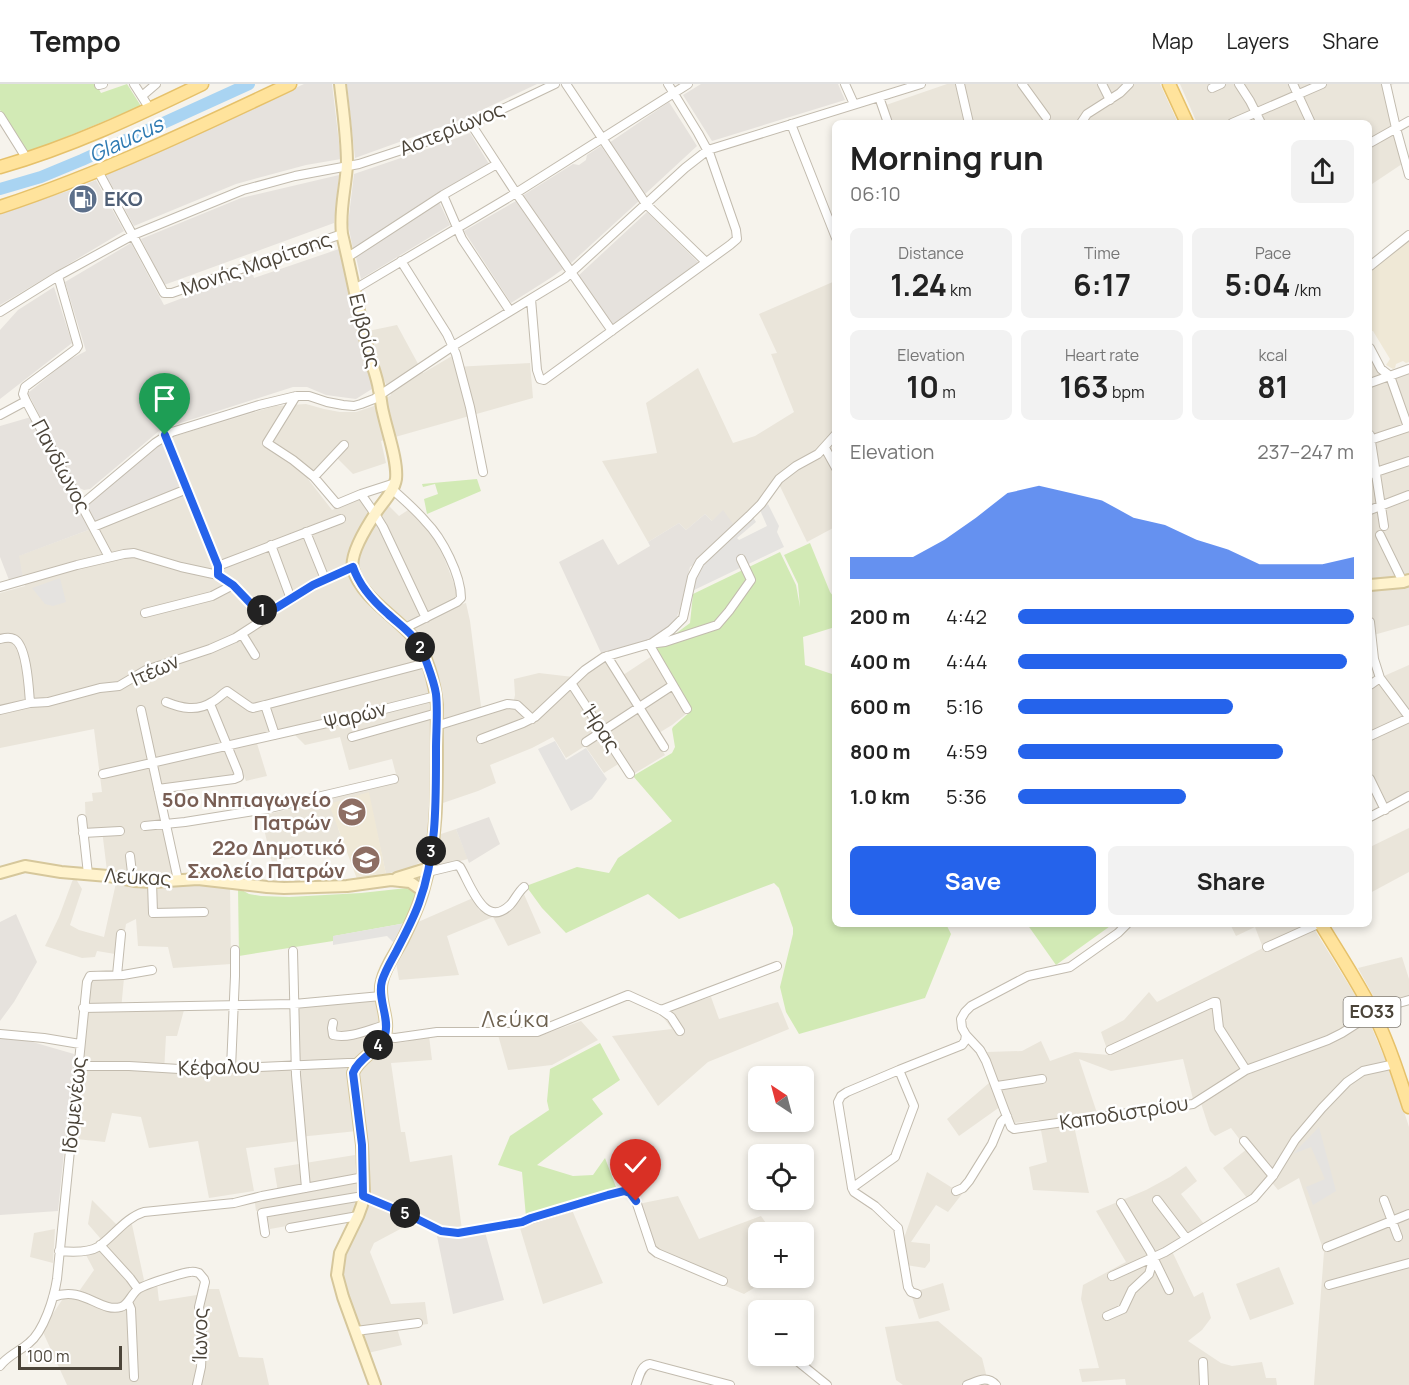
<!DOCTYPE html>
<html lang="en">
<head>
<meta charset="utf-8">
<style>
	:root { --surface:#fff; --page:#f2f2f2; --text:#222; --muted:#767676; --line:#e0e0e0; --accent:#2563eb }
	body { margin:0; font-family:Manrope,sans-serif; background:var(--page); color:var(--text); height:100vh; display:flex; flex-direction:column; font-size:22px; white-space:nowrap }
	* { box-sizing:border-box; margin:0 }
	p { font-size:20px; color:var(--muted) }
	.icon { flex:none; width:33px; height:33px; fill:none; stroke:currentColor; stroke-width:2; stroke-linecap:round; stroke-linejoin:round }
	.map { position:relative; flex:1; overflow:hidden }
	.panel { position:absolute; left:832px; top:36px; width:540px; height:807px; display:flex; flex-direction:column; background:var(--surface); border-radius:9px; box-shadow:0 3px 9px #0003 }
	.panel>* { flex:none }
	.needle { width:39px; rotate:324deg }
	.fabs { position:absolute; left:748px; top:982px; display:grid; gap:12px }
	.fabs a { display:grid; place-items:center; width:66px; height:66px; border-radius:9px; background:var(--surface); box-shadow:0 3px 9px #0003; font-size:30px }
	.scale { position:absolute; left:18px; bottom:15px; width:104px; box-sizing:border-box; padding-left:6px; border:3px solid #4b4439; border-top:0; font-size:16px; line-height:21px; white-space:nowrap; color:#4b4439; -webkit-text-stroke:4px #fff; paint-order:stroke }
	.pin { position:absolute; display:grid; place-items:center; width:51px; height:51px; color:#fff; margin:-62px -26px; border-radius:50% 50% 50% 0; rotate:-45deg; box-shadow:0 0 6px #0007 }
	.pin .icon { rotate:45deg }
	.km { position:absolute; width:30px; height:30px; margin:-15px; border-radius:50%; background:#222; color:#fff; font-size:16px; line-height:30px; text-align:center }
	.round { display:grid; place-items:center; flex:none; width:63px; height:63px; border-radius:9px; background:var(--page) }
	.head { display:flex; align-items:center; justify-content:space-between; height:102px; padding:0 18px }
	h1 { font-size:33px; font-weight:700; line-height:45px }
	.stats { display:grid; grid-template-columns:repeat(3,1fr); gap:9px; height:102px; padding:6px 18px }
	.stats div { display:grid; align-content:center; border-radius:9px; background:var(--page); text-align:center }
	.stats b { font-size:30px; font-weight:700 }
	.stats small { font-size:16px; font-weight:400 }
	.stats p { font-size:16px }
	.chart { height:168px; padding:12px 18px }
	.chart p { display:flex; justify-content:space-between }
	.chart svg { width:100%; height:108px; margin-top:6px; fill:var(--accent); opacity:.7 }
	.cta { display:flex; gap:12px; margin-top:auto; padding:12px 18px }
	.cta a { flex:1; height:69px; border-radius:9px; background:var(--accent); color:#fff; font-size:24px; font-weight:700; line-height:69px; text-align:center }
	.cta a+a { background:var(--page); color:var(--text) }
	ul { padding:0 18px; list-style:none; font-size:20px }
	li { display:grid; grid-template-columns:96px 72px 1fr; align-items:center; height:45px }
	li i { height:15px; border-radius:8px; background:var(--accent) }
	header { display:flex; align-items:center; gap:36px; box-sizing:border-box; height:84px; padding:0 30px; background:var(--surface); border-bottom:2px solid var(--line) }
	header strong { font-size:28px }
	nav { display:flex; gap:33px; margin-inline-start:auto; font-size:21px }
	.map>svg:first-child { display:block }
	.residential { fill:#eae5da }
	.industrial { fill:#e6e2dd }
	.education { fill:#efe8d6 }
	.green { fill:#d2eab5 }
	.parking { fill:#e5e3e0 }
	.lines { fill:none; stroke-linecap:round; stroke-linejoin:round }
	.river { stroke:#a9d4f2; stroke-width:12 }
	.street-casing { stroke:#c2bbae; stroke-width:10 }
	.secondary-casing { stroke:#d6c79b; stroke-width:14 }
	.primary-casing { stroke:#e6c16a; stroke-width:15 }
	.street { stroke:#fff; stroke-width:8 }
	.secondary { stroke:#fff3cd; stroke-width:10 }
	.primary { stroke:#ffe39c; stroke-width:12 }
	.route-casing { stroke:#fff; stroke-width:12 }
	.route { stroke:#2563eb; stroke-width:8 }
	.labels { text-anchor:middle; stroke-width:5; stroke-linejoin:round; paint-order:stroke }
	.shield { fill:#fff; stroke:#817c74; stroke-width:1.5 }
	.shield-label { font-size:18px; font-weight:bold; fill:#4b4439 }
	.street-label { font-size:20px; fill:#4b4439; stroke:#fff }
	.service-label { font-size:20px; font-weight:bold; fill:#4e5e75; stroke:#fff; text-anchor:start }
	.education-label { font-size:20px; font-weight:bold; fill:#785e54; stroke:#fff; text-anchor:end }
	.water-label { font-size:21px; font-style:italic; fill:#2e7ab2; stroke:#fff }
	.quarter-label { font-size:22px; letter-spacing:1.5px; fill:#6e6250; stroke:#fff }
</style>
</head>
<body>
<header>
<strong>Tempo</strong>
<nav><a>Map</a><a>Layers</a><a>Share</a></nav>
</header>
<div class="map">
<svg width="1409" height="1301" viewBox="0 0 1409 1301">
	<rect width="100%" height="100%" fill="#f6f3ec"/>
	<path class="residential" d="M947 0H1160L1178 39H892L886 21Z
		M1180 0H1394L1383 4 1391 41 1402 80 1372 100 1370 103V39H1197Z
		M835 197V443L807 458 776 394 756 421 734 441 712 437 705 430 686 446 679 439 648 458 602 377 657 369 646 319 698 284 733 359 755 352 794 328 771 270 777 269 759 230Z
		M397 241 423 289 452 272 455 283 530 279 533 314 381 357 386 379 353 390 332 369 308 395 332 426 360 414 370 429 348 469 346 476 348 487 407 551 415 563 430 609 433 633 431 710 430 743 426 775 408 785 386 790 375 740 338 744 344 761 272 779 261 732 398 698 392 675 349 686 340 653 305 661 290 646 255 653 267 692 246 697 244 692 212 697 209 693 154 703 173 793 150 794 107 787 102 746 86 747 85 718 93 717 92 709 102 708 94 645 0 664V509L25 502 18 472 91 445 169 354 275 322 306 320 324 325 340 328H356L374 322 391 311 371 267 368 247Z
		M1370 269 1385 297 1409 287V541L1370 552Z
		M388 421 399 432 408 426 432 451 444 474 462 520 466 519 470 537 482 630 513 621 515 611 514 595 539 589 573 593 604 572 620 593 652 572 687 629 672 641 654 652 665 671 632 691 623 677 604 689 585 662 566 674 553 653 532 664 490 681 496 699 478 707 440 720 431 578 376 513 359 489 356 481 359 469 373 441Z
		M1409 581V708L1388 720 1370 688V601L1384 592Z
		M1409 744V788L1370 809V763Z
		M456 745 468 775 433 784 438 751Z
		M73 795H76L82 805 70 841 79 846 104 853 116 799 194 800 230 803 231 880 173 884 168 863 138 862 136 835 126 840 121 871 97 867 95 873 82 874 45 862 59 833Z
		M523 808 541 849 508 862 493 833 447 852 459 891 399 896 396 878 418 838 473 814 479 826 494 831Z
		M1230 840H1311L1357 914 1371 942 1394 996 1409 1043V1301H1314L1324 1168 1299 1094 1278 1106 1269 1095 1247 1114 1223 1084 1247 1065 1231 1044 1215 1052 1210 1047 1199 1013 1193 1015 1183 975 1111 987 1079 975 1097 1029 1072 1033 1089 1109 1033 1106 1029 1083 1047 1078 1039 1036 1013 1039 1004 1020 959 1052 947 1035 996 993 987 968 1022 967 1041 957 1050 977 1075 968 1109 971 1101 948 1124 936 1149 908 1157 918 1263 864 1255 843 1236 852Z
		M1402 873 1409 895V911L1377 919 1358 884Z
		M124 894 121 926H184L177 952H166L164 988H227L298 984 297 924 377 916 382 944 376 958 360 973 352 976 349 987 357 1047 299 1053V1057L246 1064 254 1107 209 1114 198 1057 149 1064 141 1033 112 1029 105 1058 76 1055 83 992 87 912 90 897 93 895Z
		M711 913 719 935 778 918 789 945 708 978 658 1022 612 952 672 945 660 929Z
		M581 937 598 956 552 981 508 986 498 951 545 950Z
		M429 952 432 976 391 979 401 1048H405L410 1078 452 1071 462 1146 442 1145 412 1130 404 1143 374 1159 370 1168 391 1220 425 1218 428 1240 397 1244 402 1261 368 1269 345 1200 342 1181 345 1166 368 1116 370 1101 358 991 364 981 386 960 405 958Z
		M355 1071 360 1109 354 1130 270 1145 266 1126 256 1127 254 1112 278 1108 274 1084Z
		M1186 1082 1197 1097 1181 1110 1204 1140 1169 1161 1194 1213 1203 1208 1211 1234 1202 1246 1188 1257 1221 1279 1232 1282 1262 1278 1266 1294H1276L1277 1301H1126L1125 1295 1082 1298 1079 1285 1099 1284 1081 1215 1083 1201 1126 1178 1096 1127 1146 1106 1170 1093Z
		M927 1088 962 1110 948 1128 936 1121 911 1158 930 1160V1177L925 1184 906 1181 903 1157Z
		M678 1112 699 1155 761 1132 773 1149H759V1194H770L744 1210 649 1169 633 1121Z
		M92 1116 121 1145 131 1136 144 1196 141 1201 157 1200 159 1217 203 1210 205 1205H219L239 1273 263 1274 269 1301H67L42 1246 62 1216 68 1212 75 1213 94 1186 86 1171 98 1167 106 1161 88 1140Z
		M572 1126 603 1199 543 1220 520 1144Z
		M55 1145 53 1179 30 1173 34 1149Z
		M1279 1183 1294 1220 1250 1236 1236 1200Z
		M943 1199 950 1226 919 1235 912 1213 914 1208Z
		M938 1237 982 1274 988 1298 991 1301H903L896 1296 885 1243Z"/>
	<path class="industrial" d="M304 0H332L341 75 306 81 236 100 134 142 106 91Z
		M347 0H537L463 35 355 74Z
		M701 0H838L845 16 712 57 683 11Z
		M669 18 697 62 644 111 609 59Z
		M470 49 489 80 439 108 353 165 348 140 354 90 433 63Z
		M601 62 639 117 570 180 522 112 573 80 579 81 586 76 587 71Z
		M339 91 334 139 164 201 141 155 241 114Z
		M96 96 124 147 0 221V129L71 106Z
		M516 117 563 185 552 193 511 219 464 147Z
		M439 118 450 141 361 195 356 173Z
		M647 128 698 178 614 243 578 192Z
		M131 159 164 221 252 188 254 194 339 165 364 278 375 303 356 315 326 311 307 303H293L168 343 159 347 90 405 84 406 77 403 74 400 28 309 67 277 86 267 65 198Z
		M54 203 72 259 0 315V246L18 226Z
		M31 333 91 445 19 472 23 493 9 496 0 473V342Z
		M163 356 183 404 95 439 84 421Z
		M723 426 734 441 698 478 690 483 680 525 675 537 669 543 649 556 616 565 602 571 559 478 603 455 618 481 650 462 648 458 679 439 686 446 705 430 712 437Z
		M489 733 500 760 469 779 456 745Z
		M16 830 37 878 14 918 0 937V838Z
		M0 954 29 957 74 970 58 1127 0 1131Z
		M485 1148 504 1216 453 1230 437 1152Z"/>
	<path class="education" d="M1409 154V278L1406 279 1403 277 1396 280 1395 284 1393 285 1386 281 1390 275 1373 247H1370V188Z
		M369 708 386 790 357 795 329 720Z"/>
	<path class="green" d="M0 0H96L101 9 127 0 141 22 27 69 24 66 0 26Z
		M477 395 481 407 427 430 424 415 438 410 435 400 423 403 422 400Z
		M810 459 830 508 833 512H835V543L803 553 805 581 835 591 836 840H946L951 850 925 914 799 950 786 928 780 903 793 850V844L779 804 774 799 679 835 648 810 566 849 542 824 526 802 577 783 609 789 618 774 672 737 633 692 672 669 675 663 672 645 673 643 691 627 655 565 690 539 693 510 780 468 796 501 800 523 798 500 784 471Z
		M238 804 249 810 261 812 289 813 361 809 407 804 414 807 416 812 406 839 334 852 333 857 239 872Z
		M1027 840H1113L1056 881Z
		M600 959 620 996 592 1015 603 1030 537 1081 573 1092 593 1091 605 1074 616 1103 570 1122 526 1133 522 1088 498 1081 510 1052 549 1026 547 1017 550 985Z"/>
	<path class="parking" d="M768 420 779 442 777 448 784 463 692 507 699 486 753 433 756 438 737 454 739 456 767 442 760 426Z
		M60 494 66 518 53 522 45 520 32 504Z
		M555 657 566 676 586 664 607 695 592 715 571 727 538 665Z
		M406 839 396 861 387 852 333 861V852Z
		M1319 1043 1336 1107 1313 1121 1306 1103 1325 1095 1311 1063 1293 1070Z"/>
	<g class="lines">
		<path class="river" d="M0 105 41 93 82 76 249 0"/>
		<g class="street-casing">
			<path id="street" d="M134 0 150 25
				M566 0 646 120 706 178
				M845 0 854 20
				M960 0 969 39
				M1022 0 1046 33
				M1102 0 1110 16
				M1239 0 1250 17 1261 39
				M1293 0 1311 39
				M1386 0 1396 44 1409 91
				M99 1 103 0
				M1212 4 1221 0
				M142 12 156 0
				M879 13 888 39
				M0 32 27 75
				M1081 39 1087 30 1120 9 1129 0
				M1232 39 1322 0
				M471 40 516 109 612 247
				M791 40 836 154
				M1370 59 1409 37
				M497 80 443 111 462 155 510 227
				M98 87 164 209H172L342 150
				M348 173 443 111
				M401 177 447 250 456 270 470 323 483 388
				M1370 182 1409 151
				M355 205 516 109 688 0
				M531 215 537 286 540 295 544 296 730 161 737 155 736 146 710 71 698 49 668 0
				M0 228 58 192 133 151 243 106 295 92 359 80 420 60 471 40 555 0
				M1370 264 1381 285 1390 292 1408 343
				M1370 299 1409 285
				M296 312 267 359 293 376 314 393 337 420 361 410 375 430 383 443 426 534
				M26 317 23 310 25 303 76 265 78 262 58 192
				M0 331 26 317 109 473
				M165 351 218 482V491
				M1370 351 1384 442
				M1370 356 1409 343
				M825 364 836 384
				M1370 390 1409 377
				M314 393 344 361
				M392 405C404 416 416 426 426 438 442 454 461 491 461 514L457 518 405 544
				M361 410 395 399
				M81 421 155 359 172 348 259 321 296 312H309L327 318 343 321 354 322 361 320 374 315 453 262 565 194 685 84 708 66 921 0
				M1370 426 1409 411
				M93 443 187 405
				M306 448 325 495
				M1380 451 1403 498
				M271 461 291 515
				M218 482 341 435
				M0 503 77 481 124 470 134 469 181 483 218 491 233 501 254 523 266 527 276 524 313 501 353 483
				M145 529 212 512 233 501
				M1370 538 1374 575 1380 594 1409 633
				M242 550 255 571
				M0 555C4 554 10 553 14 555 27 561 29 606 30 619
				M652 559 671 546 683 534 692 493 700 478 749 432 761 420 779 395 796 382 818 370 836 350
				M649 560 687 625
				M607 572 664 663
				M571 599 630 690
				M1370 601 1380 594
				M166 618C181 624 197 628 212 618 218 615 222 610 227 607L250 623 253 624 265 621
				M0 626 30 619 48 618 100 604 119 602 146 586 210 565 235 554 263 536 268 527
				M141 626 178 796
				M436 642 507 620 517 621 532 635
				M275 651 265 621 426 579
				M1370 652 1409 634
				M352 653 437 629
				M481 655 523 639 535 633 585 586 604 573 649 560 665 558 717 541 729 527 751 496 741 475
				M586 658 673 601
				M103 690 349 634 436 612
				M1370 695 1385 726
				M158 705 234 695 239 693 238 688 210 620
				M1370 733 1387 724 1409 712
				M82 735 88 790
				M145 742 185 738 266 725 394 695
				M83 749 120 747
				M130 772 133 797
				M428 788 457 781 460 783C470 799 484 846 510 821 515 816 518 808 524 803
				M152 798 153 829 204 828
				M1127 840 1118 849 1070 883 1028 892 971 922 965 928 961 935 962 944 966 951 980 966 986 977 1004 1025 1011 1043 1014 1045 1193 1020 1246 986 1328 956 1342 949 1381 924 1409 916
				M1267 863 1318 840
				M293 867 296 991 306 1104
				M117 891 121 850
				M83 924 294 920 381 912
				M661 926 777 882
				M333 939 332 944 333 951C350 955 370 945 386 941
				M0 950 44 954 80 960
				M384 953 395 954 437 948H537L628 911 661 926 671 933 680 947
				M1110 966 1214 918H1216L1219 944 1246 986
				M79 982H129L196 986 348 979H359
				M231 984 235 892V866
				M997 1002 1042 995
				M1244 1057 1273 1092
				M852 1104 838 1018 841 1012 847 1008 899 986
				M956 1107 963 1104 969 1097 992 1060 1001 1038 1007 1032
				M1157 1116 1186 1154
				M1384 1116 1398 1153
				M1121 1119 1150 1167 1169 1206
				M290 1144 358 1132
				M265 1149 262 1129 363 1112 413 1133 441 1147 458 1149 522 1138 608 1111 624 1107 630 1109 636 1117 652 1165 657 1169 723 1197
				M100 1161 130 1194 138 1205
				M1327 1163 1409 1130
				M59 1167C70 1168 88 1169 98 1163 114 1152 125 1134 144 1128L234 1119 262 1112 364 1093
				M1112 1192 1165 1168 1254 1114 1273 1092 1295 1056 1322 1024 1347 998 1363 987 1395 980
				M1329 1201 1409 1179
				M917 1210 911 1208 908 1203 898 1144 875 1122 854 1108 852 1104 895 1073 914 1022 899 986 962 961 965 957 966 951
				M53 1213C83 1201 100 1229 121 1223 128 1221 131 1211 137 1206 142 1201 182 1189 190 1188 194 1187 196 1188 199 1189L204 1195 205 1198 199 1223 202 1243V1263L201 1283 197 1301
				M128 1218 131 1225 134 1293
				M1107 1232 1123 1225 1132 1206 1149 1190 1154 1173
				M356 1247 418 1239
				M791 1272 827 1301
				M1203 1278 1204 1301
				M0 1282C7 1272 20 1267 29 1259 44 1247 54 1214 57 1195L87 898 90 892 123 891 152 886
				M636 1301C639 1293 641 1281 650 1280L730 1301
				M967 1301C978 1297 987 1291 996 1301"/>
		</g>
		<g class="secondary-casing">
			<path id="secondary" d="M340 0C343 27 347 53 347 80 346 103 339 126 342 150 351 187 358 225 367 262 370 277 377 291 379 306 381 313 381 321 383 328 387 347 398 377 396 395 394 407 384 417 377 427 369 439 349 470 353 485 361 513 395 532 413 553 427 568 435 601 437 621 436 682 441 747 423 807 418 824 410 841 402 857 395 870 385 883 382 897 377 915 390 934 385 951 379 967 359 973 353 989L362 1061 364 1109 362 1121 358 1132 340 1169 337 1191 343 1213 375 1301
				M1370 501 1403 498 1409 496
				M0 789 25 782 61 788 108 792 134 797 152 798 198 795 267 803 284 804 347 802 391 796 410 798 423 807
				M397 794 429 784"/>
		</g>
		<g class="primary-casing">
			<path id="primary" d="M1169 0 1187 39
				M0 83C70 63 136 32 202 0
				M0 123C100 90 195 45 290 0
				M1321 840C1339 870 1359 900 1375 932 1389 961 1399 992 1409 1023"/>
		</g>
		<use href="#street" class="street"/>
		<use href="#secondary" class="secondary"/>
		<use href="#primary" class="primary"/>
	</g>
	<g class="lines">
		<g class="route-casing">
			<path id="route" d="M165 351 218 482V491L233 501 254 523 266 527 276 524 313 501 353 483C359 501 373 517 388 530 402 543 417 552 424 571 428 583 434 597 436 610 438 628 436 647 436 665 436 716 437 770 419 819 413 836 404 852 396 868 391 877 385 887 382 897 377 915 390 934 385 951 379 967 359 973 353 989L362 1061 363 1112 413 1133 441 1147 458 1149 522 1138 531 1134 608 1111 624 1107 630 1109 636 1117"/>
		</g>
		<use href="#route" class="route"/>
	</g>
	<defs>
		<g id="fuel-disc" transform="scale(1.5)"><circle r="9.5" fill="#5c6f8a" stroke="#fff"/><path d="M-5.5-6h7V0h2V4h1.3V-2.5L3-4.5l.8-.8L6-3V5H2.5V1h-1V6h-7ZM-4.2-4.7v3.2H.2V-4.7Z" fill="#fff"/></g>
		<g id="school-disc" transform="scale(1.5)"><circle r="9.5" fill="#8d6e63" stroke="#fff"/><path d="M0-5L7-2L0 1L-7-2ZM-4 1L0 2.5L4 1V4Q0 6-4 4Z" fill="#fff"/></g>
	</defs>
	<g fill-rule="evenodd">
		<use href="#fuel-disc" x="83" y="115"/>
		<use href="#school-disc" x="352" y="728"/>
		<use href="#school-disc" x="366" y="776"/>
	</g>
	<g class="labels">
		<rect class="shield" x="1343.5" y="913" width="57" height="30" rx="4.5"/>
		<g class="shield-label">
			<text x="1372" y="934">ΕΟ33</text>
		</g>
		<g class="street-label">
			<text transform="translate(452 45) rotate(-22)" y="7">Αστερίωνος</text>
			<text transform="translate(256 180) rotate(-19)" y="7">Μονής Μαρίτσης</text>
			<text transform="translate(365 247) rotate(76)" y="7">Ευβοίας</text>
			<text transform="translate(61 382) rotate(62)" y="7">Πανδίωνος</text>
			<text transform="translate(155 586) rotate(-24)" y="7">Ιτέων</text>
			<text transform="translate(355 632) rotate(-14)" y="7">Ψαρών</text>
			<text transform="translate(601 644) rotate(57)" y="7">Ήρας</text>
			<text transform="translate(138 793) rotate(3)" y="7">Λεύκας</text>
			<text transform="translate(219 983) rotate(-2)" y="7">Κέφαλου</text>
			<text transform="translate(74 1021) rotate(-84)" y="7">Ιδομενέως</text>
			<text transform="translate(1124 1029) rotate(-9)" y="7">Καποδιστρίου</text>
			<text transform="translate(200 1251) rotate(-89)" y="7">Ίωνος</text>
		</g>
		<g class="service-label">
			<text x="104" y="122">EKO</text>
		</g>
		<g class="education-label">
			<text x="331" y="723">50o Νηπιαγωγείο<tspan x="331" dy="23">Πατρών</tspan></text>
			<text x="345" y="771">22ο Δημοτικό<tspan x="345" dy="23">Σχολείο Πατρών</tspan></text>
		</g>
		<g class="water-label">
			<text transform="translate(126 56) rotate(-25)" y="7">Glaucus</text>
		</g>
		<g class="quarter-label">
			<text x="516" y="943">Λεύκα</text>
		</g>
	</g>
</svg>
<div class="fabs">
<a><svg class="needle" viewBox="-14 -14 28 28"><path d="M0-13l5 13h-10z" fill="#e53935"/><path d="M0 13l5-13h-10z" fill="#767676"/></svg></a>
<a><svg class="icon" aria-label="locate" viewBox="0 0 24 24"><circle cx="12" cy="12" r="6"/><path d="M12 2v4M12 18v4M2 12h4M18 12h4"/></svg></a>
<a>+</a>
<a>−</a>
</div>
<div class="scale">100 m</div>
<div class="pin" style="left:165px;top:351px;background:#1e9e55"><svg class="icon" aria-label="arrive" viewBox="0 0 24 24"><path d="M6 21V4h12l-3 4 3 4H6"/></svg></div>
<div class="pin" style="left:636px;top:1117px;background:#d93025"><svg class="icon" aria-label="check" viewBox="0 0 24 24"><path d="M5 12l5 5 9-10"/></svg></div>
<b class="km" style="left:262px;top:526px">1</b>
<b class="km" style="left:420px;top:563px">2</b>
<b class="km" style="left:431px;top:767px">3</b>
<b class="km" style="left:378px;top:961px">4</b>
<b class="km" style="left:405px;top:1129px">5</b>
<section class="panel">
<div class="head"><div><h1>Morning run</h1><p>06:10</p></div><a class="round"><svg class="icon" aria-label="share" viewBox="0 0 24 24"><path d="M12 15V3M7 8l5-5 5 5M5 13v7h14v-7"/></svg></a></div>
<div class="stats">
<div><p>Distance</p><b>1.24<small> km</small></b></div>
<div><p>Time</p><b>6:17</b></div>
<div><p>Pace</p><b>5:04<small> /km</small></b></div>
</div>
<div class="stats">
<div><p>Elevation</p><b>10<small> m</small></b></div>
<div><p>Heart rate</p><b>163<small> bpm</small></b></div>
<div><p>kcal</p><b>81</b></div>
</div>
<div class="chart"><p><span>Elevation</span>237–247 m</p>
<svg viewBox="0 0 160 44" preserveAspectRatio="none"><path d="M0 44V35L10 35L20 35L30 28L40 19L50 9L60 6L70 9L80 12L90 19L100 22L110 28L120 32L130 38L140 38L150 38L160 35V44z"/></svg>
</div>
<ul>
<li><b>200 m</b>4:42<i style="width:100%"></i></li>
<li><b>400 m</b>4:44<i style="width:98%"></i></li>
<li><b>600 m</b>5:16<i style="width:64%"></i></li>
<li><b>800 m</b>4:59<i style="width:79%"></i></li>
<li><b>1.0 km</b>5:36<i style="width:50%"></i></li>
</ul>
<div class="cta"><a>Save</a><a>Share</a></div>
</section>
</div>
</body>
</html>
